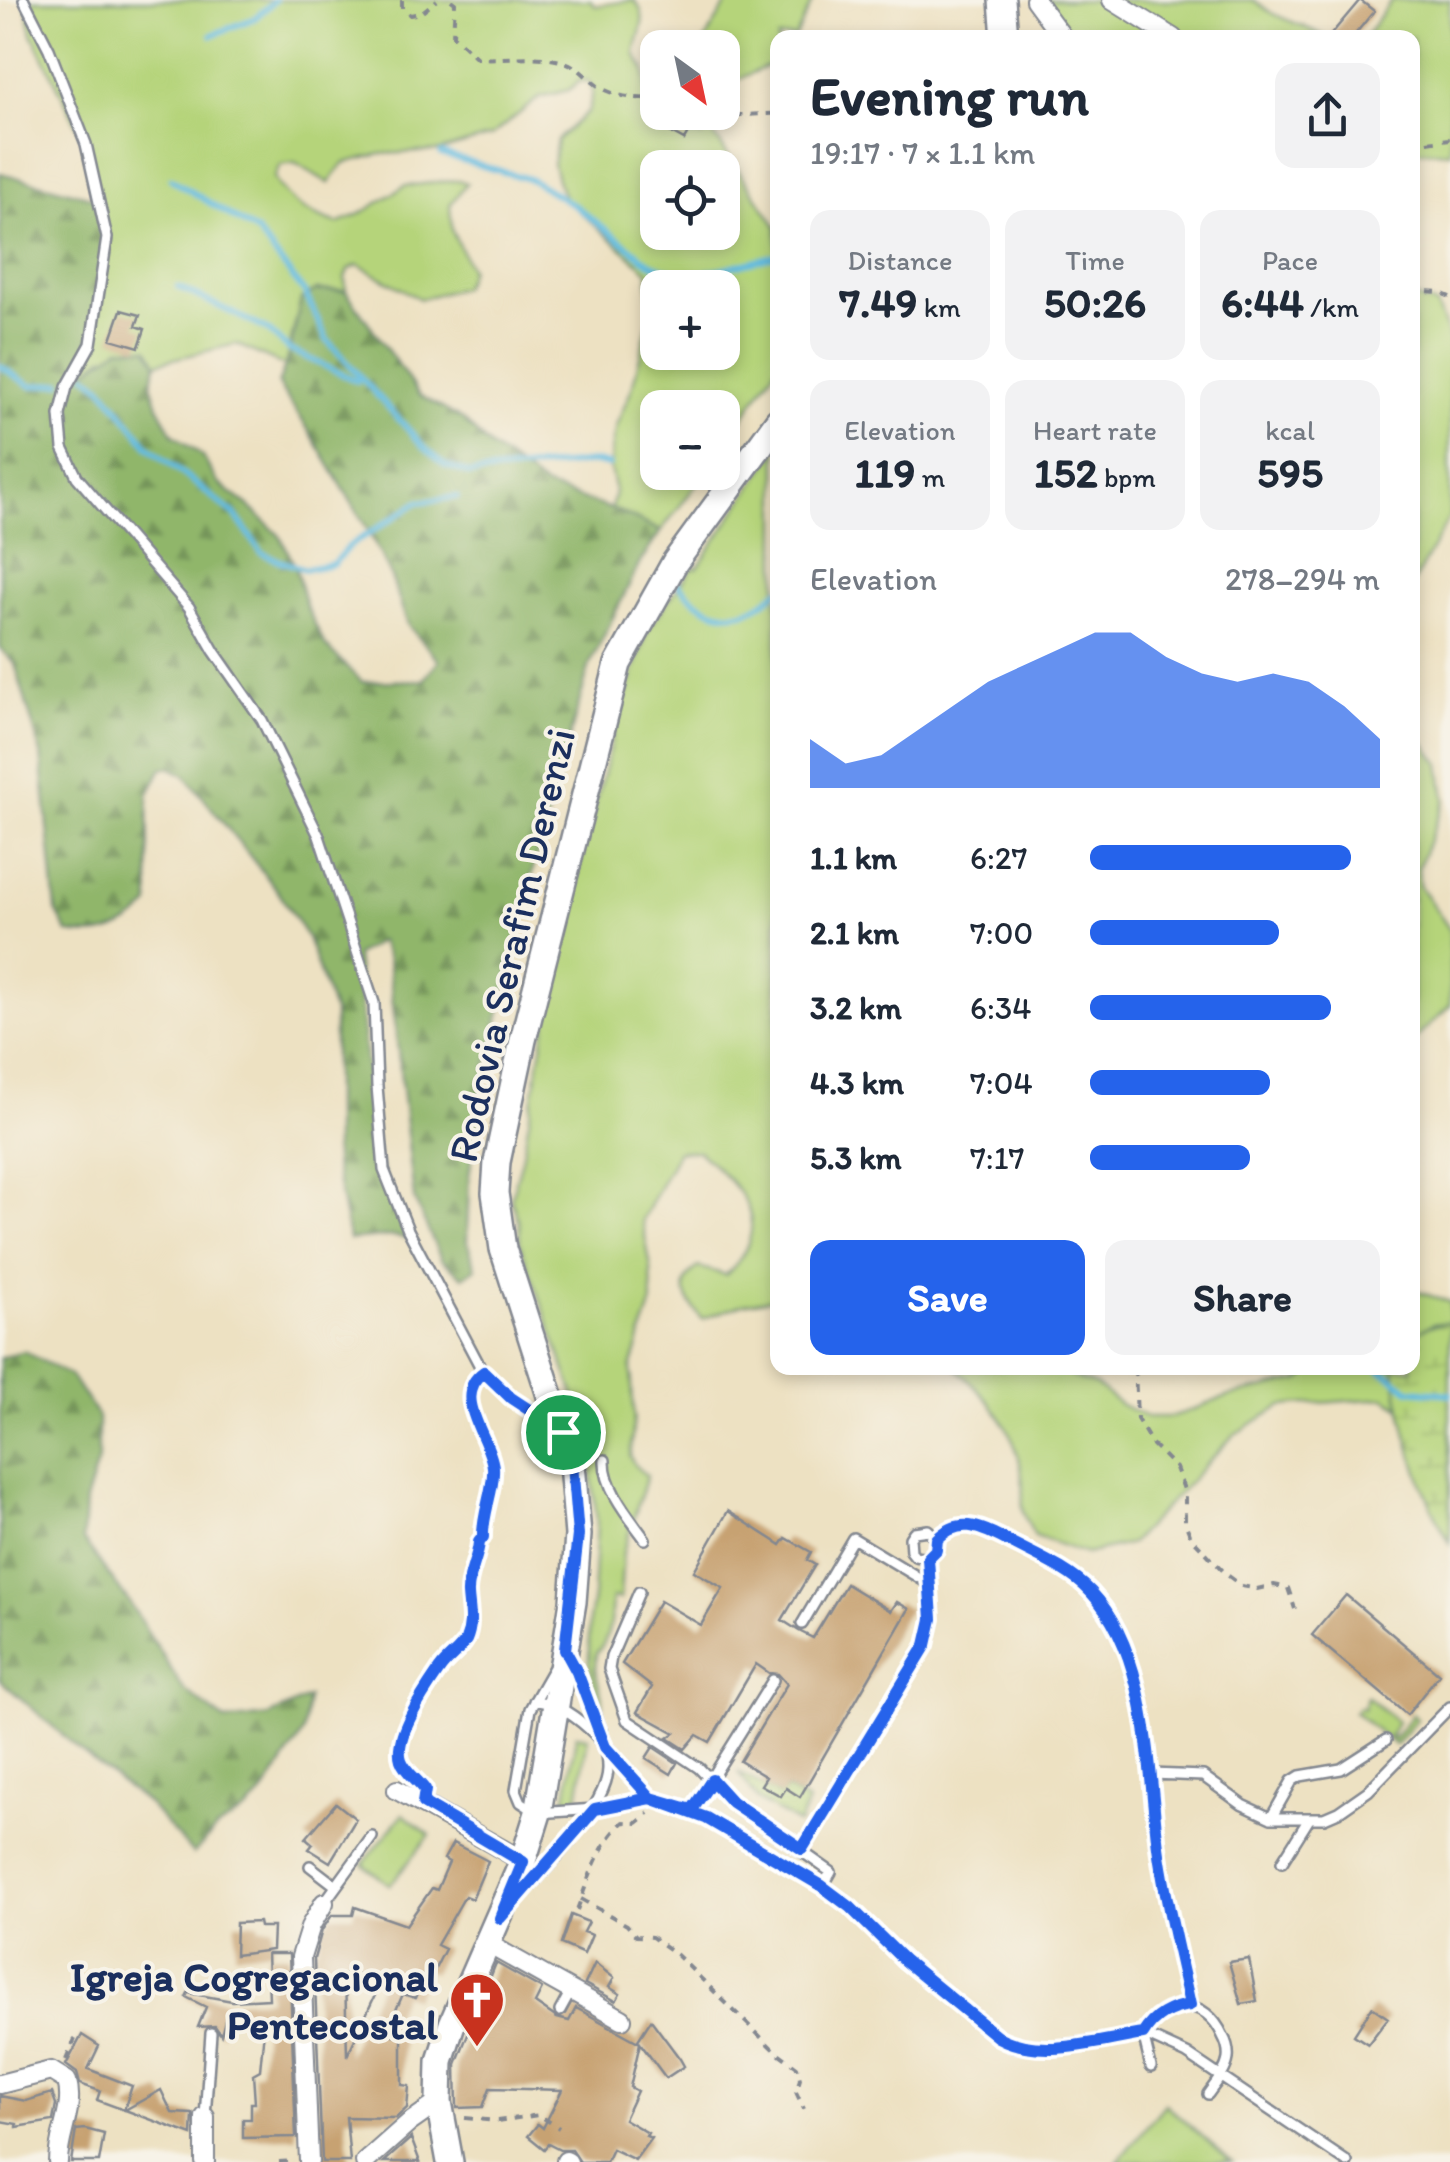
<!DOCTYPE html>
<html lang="en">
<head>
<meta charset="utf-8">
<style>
	:root { --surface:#fff; --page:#f2f2f3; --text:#1f2937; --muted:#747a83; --accent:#2563eb }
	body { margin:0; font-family:Itim,sans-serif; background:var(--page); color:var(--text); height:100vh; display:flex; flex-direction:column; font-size:38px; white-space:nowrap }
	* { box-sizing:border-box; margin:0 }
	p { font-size:32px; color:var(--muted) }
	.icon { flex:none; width:55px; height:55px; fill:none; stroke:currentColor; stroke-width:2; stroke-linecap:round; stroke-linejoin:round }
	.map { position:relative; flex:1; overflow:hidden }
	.details { position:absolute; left:770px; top:30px; width:650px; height:1345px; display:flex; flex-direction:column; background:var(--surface); border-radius:20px; box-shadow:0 5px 15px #0003 }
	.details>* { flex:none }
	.needle { width:65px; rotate:147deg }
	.tools { position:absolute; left:640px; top:30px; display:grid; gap:20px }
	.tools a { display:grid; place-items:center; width:100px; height:100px; border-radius:20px; background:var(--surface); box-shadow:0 5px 15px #0003; font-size:50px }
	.pin { position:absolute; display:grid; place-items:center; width:85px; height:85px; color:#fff; margin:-42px; border:5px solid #fff; border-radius:50%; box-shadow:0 2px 10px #0007 }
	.round { display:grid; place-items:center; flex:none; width:105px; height:105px; border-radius:20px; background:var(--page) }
	.overview { display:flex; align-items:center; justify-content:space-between; height:170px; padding:0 40px }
	h1 { font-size:55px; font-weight:800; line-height:75px }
	.figures { display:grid; grid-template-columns:repeat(3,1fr); gap:15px; height:170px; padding:10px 40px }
	.figures div { display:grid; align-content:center; border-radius:20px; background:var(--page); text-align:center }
	.figures b { font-size:42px; font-weight:800 }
	.figures small { font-size:28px; font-weight:400 }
	.figures p { font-size:28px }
	.chart { height:280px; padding:20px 40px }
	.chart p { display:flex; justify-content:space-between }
	.chart svg { width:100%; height:180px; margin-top:10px; fill:var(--accent); opacity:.7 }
	.primary-button { display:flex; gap:20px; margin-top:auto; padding:20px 40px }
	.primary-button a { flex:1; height:115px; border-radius:20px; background:var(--accent); color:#fff; font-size:40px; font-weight:800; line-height:115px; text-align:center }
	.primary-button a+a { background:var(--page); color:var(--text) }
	ul { padding:0 40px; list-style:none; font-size:32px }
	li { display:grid; grid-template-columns:160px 120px 1fr; align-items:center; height:75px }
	li i { height:25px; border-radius:12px; background:var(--accent) }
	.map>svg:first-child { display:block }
	.green { fill:#b5d47a; stroke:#68826c; stroke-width:2.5; fill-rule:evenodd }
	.forest { fill:url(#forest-firs); stroke:#567264; stroke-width:2.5 }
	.wetland { fill:url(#wetland-marsh); stroke:#68826c; stroke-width:2.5 }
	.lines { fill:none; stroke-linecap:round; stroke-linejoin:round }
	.stream { stroke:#63bce0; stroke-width:6 }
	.building { fill:#c7a272; fill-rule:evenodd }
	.service-casing { stroke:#848890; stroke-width:14 }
	.minor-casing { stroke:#848890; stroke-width:22 }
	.secondary-casing { stroke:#848890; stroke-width:30 }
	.path { stroke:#848890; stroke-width:4; stroke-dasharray:8 8; stroke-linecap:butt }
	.service { stroke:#fff; stroke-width:9 }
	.minor { stroke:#fff; stroke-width:18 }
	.secondary { stroke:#fff; stroke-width:25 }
	.route-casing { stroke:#fff; stroke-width:20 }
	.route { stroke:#2563eb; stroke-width:12 }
	.labels { text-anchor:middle; stroke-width:8; stroke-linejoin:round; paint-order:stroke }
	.street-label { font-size:42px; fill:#1b2f5e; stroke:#f7f3e8 }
	.poi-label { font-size:42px; font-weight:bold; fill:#1b2f5e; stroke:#f7f3e8; text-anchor:end }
</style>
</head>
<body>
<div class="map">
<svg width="1450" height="2162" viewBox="0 0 1450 2162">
	<defs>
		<pattern id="forest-firs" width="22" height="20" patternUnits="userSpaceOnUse" patternTransform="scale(2.5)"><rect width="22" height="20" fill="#90b66a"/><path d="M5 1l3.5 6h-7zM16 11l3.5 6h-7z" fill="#75945a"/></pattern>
		<pattern id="wetland-marsh" width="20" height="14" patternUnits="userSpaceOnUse" patternTransform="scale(2.5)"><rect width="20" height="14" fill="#b5d47a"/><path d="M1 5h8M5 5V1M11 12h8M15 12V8" fill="none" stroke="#9bb66c"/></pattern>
	</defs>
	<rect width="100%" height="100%" fill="#f7f3e8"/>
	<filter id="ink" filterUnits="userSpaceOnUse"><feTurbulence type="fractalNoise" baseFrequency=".01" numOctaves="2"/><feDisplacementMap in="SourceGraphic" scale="20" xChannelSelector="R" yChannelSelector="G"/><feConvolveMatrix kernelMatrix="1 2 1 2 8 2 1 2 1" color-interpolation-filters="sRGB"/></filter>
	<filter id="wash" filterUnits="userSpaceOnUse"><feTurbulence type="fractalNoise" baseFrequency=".0048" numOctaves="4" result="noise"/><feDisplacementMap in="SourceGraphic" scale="40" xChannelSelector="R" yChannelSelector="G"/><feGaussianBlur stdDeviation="2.25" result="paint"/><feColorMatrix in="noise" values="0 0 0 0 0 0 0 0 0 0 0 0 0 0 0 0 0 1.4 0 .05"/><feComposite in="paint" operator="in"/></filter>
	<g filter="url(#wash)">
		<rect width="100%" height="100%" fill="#ede1c2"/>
		<path class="green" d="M25 0H591L595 6 633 0C652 15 637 34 635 54L645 70 648 99 658 112 687 135 703 136 710 129 777 227V366L723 448 722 408H658V472L705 473 661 531 611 509 615 492 610 469 611 450 616 426 632 388 651 313 648 271 565 199 557 180 553 164 557 140 588 112 593 92 589 81H579L569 90 540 97 491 136 440 151 381 154 344 163 329 183 295 163 280 165 274 178C289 205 309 214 338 224L362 213 405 186 459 180 467 183 450 205 452 231 470 269 463 287 420 299 358 265 349 269 345 277 346 291 317 290 301 300 285 366 236 344 157 363 148 348 103 357 88 370H79L104 237 89 150 32 34ZM658 168H722V232H658ZM658 288H722V352H658Z
			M729 0H813L796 37 778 38 777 62 723 86 722 48 701 47Z
			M1044 0H1253L1273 14 1328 37H1081L1055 22Z
			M1392 0H1450V152L1413 150 1412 38 1365 37Z
			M1413 297 1436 305 1450 340V516L1413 583Z
			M777 449V1298L743 1304 702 1319C687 1300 673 1283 699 1267L726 1275C778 1224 741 1188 698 1151H678L642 1220 651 1268 652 1302 631 1368 634 1417 630 1456 635 1466 647 1476 623 1552 620 1599 612 1598C611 1617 611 1640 596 1653L595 1669 603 1702V1706H599L589 1666V1621L593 1597 597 1521 586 1427 520 1244 519 1222 511 1199 522 1159 549 1007 544 1005 614 731 648 629 693 567 697 568Z
			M1412 727 1440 764 1445 800 1418 868 1419 885 1450 930V1006L1413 1041Z
			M1412 1290 1450 1302V1322L1433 1324 1413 1337Z
			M956 1368H1071V1376L1096 1385 1121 1405 1147 1417H1172L1229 1396 1300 1380 1313 1372 1314 1368H1394L1400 1407 1385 1398 1282 1406 1235 1434 1131 1543 1086 1554 1035 1536C1016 1505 1025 1507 1022 1475 1016 1428 989 1399 956 1368Z
			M1367 1696 1397 1722 1390 1736 1394 1738 1413 1714 1417 1719 1395 1745 1354 1712 1359 1707 1363 1709Z
			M576 1735 588 1737 577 1805 565 1802Z
			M738 1772 780 1796 786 1789 808 1802 799 1824 759 1801Z
			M403 1814 430 1835 390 1885 363 1864Z
			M1165 2104 1232 2162H1117Z"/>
		<path class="forest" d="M0 173 99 199 104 237 99 312 80 370H88L121 347 148 348 157 363 151 383 158 406 173 434 202 456 218 483 250 507 280 536 295 566 306 606 325 645 362 682 423 680 439 661 408 625 389 571 365 525 310 432 278 385 289 355 301 300 317 290 346 291 419 395 463 420 489 446 546 487 623 513 661 531 641 561 590 664 535 861 482 1090 469 1177 467 1241 476 1268 463 1277 441 1259 414 1199 388 959 380 941 356 955 374 1149 407 1238 393 1236 349 1240 334 1164V1014L307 937 277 890 185 775 169 767 162 768 148 795 150 905C126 930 103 939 68 933L56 911 41 754 15 664 0 648Z
			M24 1351 72 1377 98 1417V1460L85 1502 83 1540 129 1602 184 1690 225 1721 268 1716 308 1698 303 1733 265 1791 247 1810 216 1829 193 1854 148 1804 83 1753 0 1680V1358Z"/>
		<path class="wetland" d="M1450 1322V1543C1419 1489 1402 1429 1394 1368H1412C1412 1333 1413 1327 1450 1322Z"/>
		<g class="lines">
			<path class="stream" d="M212 35 255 18 275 0
				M441 154 532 180 575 206 650 263 675 273 701 274 778 255
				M171 179 257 232 305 293 327 340 425 448 446 466 470 474 595 462 609 465
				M178 287 266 329 290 350 357 381
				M0 366 31 386 61 383
				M87 375 103 388 149 447 235 515 262 553 283 562 306 569 333 564 348 547 418 502 457 497
				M676 581C707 619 742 626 778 590
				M1378 1368 1410 1390 1450 1394"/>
		</g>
		<g id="blocks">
			<path class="building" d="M1360 0 1374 11 1352 38H1328Z
				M673 112H700L684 140 664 129Z
				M121 310 140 315 136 326 145 329 139 347 111 339Z
				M728 1511 781 1545 786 1538 811 1552 807 1560 815 1565 782 1620 799 1631 813 1638 846 1584 891 1611 897 1602 909 1609 800 1797 786 1788 781 1796 761 1785 766 1777 740 1761 787 1684 778 1674 769 1673 756 1664 710 1742 697 1735 685 1749 668 1738 675 1733 637 1712 652 1687 622 1664 660 1601 701 1625 723 1588 694 1571Z
				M1346 1595 1439 1674 1407 1715 1312 1635Z
				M653 1747 677 1763 671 1774 646 1758Z
				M336 1803 356 1819 330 1862 309 1849 313 1844 306 1838Z
				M453 1843 488 1861 472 1899 465 1896 437 1945 445 1949 433 1973 426 1970 415 1998 403 1994 386 2033 402 2037V2085L409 2086 407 2108 396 2118 346 2117 350 2162H322L314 1959 322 1930 332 1915H353L355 1907 406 1925 432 1888 437 1890 449 1862 444 1859ZM345 1974 383 1978 347 2056Z
				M571 1915 588 1922 583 1932 592 1935 584 1954 561 1944Z
				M259 1922 260 1927H273L272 1950 235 1955 236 1923Z
				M267 1954H289L296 2137 243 2138V2119H251V2103H255L253 2074 260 2070 265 2020H232L226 2017 221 2035 215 2026 198 2027 206 2007 186 1997 188 1993 232 2001 269 1999Z
				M1249 1959 1257 2001 1241 2004 1229 1962Z
				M496 1963 542 1989 535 2003 557 2018 569 2021 576 2008 640 2043 638 2040 651 2020 680 2059 684 2066 666 2078 640 2043 630 2087 637 2091 624 2119 648 2133 646 2136 651 2138 635 2160 612 2149 606 2162H580L572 2150H560L548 2144 544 2149 528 2136 538 2124 543 2128 562 2090 490 2088 483 2107 457 2108 456 2064Z
				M595 1963 614 1978 609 1987 620 1994 616 2001 585 1984Z
				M1372 2007 1388 2018 1368 2044 1354 2035Z
				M82 2035 99 2046 88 2069 132 2086 124 2110 97 2100 100 2091 80 2084 77 2073 66 2065Z
				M161 2090 172 2113 193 2114 192 2135 125 2110Z
				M52 2093 56 2104 53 2121 17 2127V2124L0 2121V2096L26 2101Z
				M85 2129 104 2134 99 2162H71L76 2130Z
				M411 2138 420 2162H384Z"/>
		</g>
	</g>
	<g filter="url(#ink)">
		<use href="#blocks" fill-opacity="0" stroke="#848890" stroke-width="2.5"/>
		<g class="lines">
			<g class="service-casing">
				<path id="service" d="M24 0 49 49 86 144 107 238 91 344 67 387 60 415 63 448 77 477 189 607 214 651 262 720 319 836 374 1003 377 1086 384 1170 408 1230 483 1372 511 1398 552 1425
					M605 1460C604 1488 629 1517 645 1539
					M937 1539 928 1530 914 1532 910 1538 911 1551 915 1556 928 1558 937 1550V1539C960 1516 980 1527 1006 1540 1034 1555 1068 1568 1091 1592 1149 1653 1148 1768 1158 1847 1165 1900 1180 1953 1190 2005
					M639 1592 611 1657 609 1669 627 1720 699 1768 732 1802 831 1872 823 1886
					M802 1624 853 1538 931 1585
					M553 1669 530 1709 516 1790 521 1802 538 1813 595 1809 651 1799 706 1818 823 1886 850 1907 905 1961 997 2037 1014 2046 1042 2049 1143 2034 1187 2054 1347 2162
					M534 1701C579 1702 623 1767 651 1799
					M1152 1774 1203 1776 1243 1805 1271 1818H1324L1338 1812 1368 1791 1450 1707
					M692 1810 773 1680
					M1271 1818 1292 1781 1300 1776 1341 1769 1386 1740
					M802 1849 926 1645 932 1619 928 1558
					M1282 1862 1309 1819
					M310 1866 336 1886
					M324 1903 372 1837
					M514 1903C541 1875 607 1807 608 1769 609 1738 584 1686 569 1658
					M560 2011 571 1991
					M1151 2067 1143 2034C1165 1996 1205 1996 1223 2036 1227 2043 1229 2050 1228 2059 1226 2072 1215 2084 1208 2094
					M205 2117 211 2033"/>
			</g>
			<g class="minor-casing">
				<path id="minor" d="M1035 0 1063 38
					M1112 0 1173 38
					M397 1790 523 1861
					M488 1944 622 2019
					M0 2084 51 2071 67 2081C75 2108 58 2134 58 2162
					M566 2161 568 2162
					M205 2162V2117
					M309 2162 301 1957 311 1925 324 1903
					M365 2162 409 2123 439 2102"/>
			</g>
			<g class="secondary-casing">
				<path id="secondary" d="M1002 0 1005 38
					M450 2162 439 2102 440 2061 452 2024 523 1861 538 1813 573 1602 578 1535 572 1464 503 1249 495 1193 497 1162 523 1040 618 664 675 562 778 421"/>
			</g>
			<path class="path" d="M402 0V8L410 15 421 13 437 0
				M451 0 455 3 453 35 477 58C507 60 534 53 564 62 581 67 588 81 603 89 619 97 640 100 658 98
				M719 112C731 118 760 113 778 114
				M1412 144 1450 139
				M1412 290 1438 292 1450 297
				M1135 1368 1137 1419 1152 1444 1176 1468 1185 1492V1523L1191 1537 1227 1575 1242 1586 1257 1589 1274 1585 1288 1588 1295 1609
				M413 1776 400 1756C402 1724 423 1688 444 1664 452 1655 465 1647 469 1634 473 1617 466 1603 468 1587 470 1571 478 1557 479 1541L483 1537C482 1514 495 1486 493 1466 489 1436 465 1414 473 1382
				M581 1899 627 1925 636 1936 652 1937 677 1955 773 2049 797 2067 800 2079 796 2092 804 2109
				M577 1910C589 1878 597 1847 623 1822L637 1823 649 1813
				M66 2060 75 2039
				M465 2118 497 2121 539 2115 559 2128
				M279 2162 293 2161"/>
			<use href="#service" class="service"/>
			<use href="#minor" class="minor"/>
			<use href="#secondary" class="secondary"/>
		</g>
	</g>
	<g class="lines" filter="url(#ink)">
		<g class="route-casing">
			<path id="route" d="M563 1432 511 1398 484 1372C450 1396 490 1437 493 1467 495 1488 482 1514 483 1537L479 1542C478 1559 467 1576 468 1594 469 1610 473 1624 466 1640 460 1651 448 1658 440 1669 427 1688 393 1736 401 1760 405 1772 418 1780 425 1790L423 1803 523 1862 500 1918 595 1809 651 1798 706 1818 822 1886 850 1907 905 1961 998 2037C1040 2060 1097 2041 1143 2034 1154 2016 1169 2008 1190 2005 1179 1953 1165 1900 1158 1847 1148 1768 1149 1653 1091 1592 1068 1568 1034 1555 1006 1540 980 1527 960 1516 937 1539L936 1550 928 1558 932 1619 926 1645 802 1849 732 1802 712 1780 692 1810 651 1798 605 1747 577 1672 565 1650 578 1535 572 1464 563 1432"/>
		</g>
		<use href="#route" class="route"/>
	</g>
	<defs>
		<g id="church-pin" transform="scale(2.875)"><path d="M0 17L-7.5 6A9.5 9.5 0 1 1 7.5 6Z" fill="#c8321e" stroke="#f7f3e8"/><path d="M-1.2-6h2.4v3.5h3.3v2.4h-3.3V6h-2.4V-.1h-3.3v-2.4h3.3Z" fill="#fff"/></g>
	</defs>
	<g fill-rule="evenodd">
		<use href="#church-pin" x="477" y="2000"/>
	</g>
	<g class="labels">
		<g class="street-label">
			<text transform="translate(511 945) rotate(-77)" y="15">Rodovia Serafim Derenzi</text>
		</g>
		<g class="poi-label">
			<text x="438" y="1991">Igreja Cogregacional<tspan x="438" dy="48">Pentecostal</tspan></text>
		</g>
	</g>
</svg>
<div class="tools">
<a><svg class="needle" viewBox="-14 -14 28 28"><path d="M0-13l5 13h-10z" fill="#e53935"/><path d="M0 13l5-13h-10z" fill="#747a83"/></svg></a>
<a><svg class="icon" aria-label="locate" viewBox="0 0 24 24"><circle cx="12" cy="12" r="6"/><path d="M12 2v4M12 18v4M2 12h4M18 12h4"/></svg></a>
<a>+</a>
<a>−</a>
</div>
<div class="pin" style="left:563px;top:1432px;background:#1e9e55"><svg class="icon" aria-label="arrive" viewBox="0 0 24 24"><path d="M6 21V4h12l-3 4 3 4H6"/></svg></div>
<section class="details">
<div class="overview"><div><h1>Evening run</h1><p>19:17 · 7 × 1.1 km</p></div><a class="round"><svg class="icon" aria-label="share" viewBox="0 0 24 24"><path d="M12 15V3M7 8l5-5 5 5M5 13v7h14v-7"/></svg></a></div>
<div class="figures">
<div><p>Distance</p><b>7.49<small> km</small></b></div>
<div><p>Time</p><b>50:26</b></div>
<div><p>Pace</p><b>6:44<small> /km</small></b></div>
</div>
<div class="figures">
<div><p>Elevation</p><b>119<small> m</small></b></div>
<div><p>Heart rate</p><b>152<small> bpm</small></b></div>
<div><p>kcal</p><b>595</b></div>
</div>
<div class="chart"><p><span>Elevation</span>278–294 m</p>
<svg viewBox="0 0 160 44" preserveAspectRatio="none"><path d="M0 44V32L10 38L20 36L30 30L40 24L50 18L60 14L70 10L80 6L90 6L100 12L110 16L120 18L130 16L140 18L150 24L160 32V44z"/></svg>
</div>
<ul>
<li><b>1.1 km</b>6:27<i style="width:90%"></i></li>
<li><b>2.1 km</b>7:00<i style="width:65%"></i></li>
<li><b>3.2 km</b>6:34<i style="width:83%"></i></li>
<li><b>4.3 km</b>7:04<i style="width:62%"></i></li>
<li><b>5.3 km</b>7:17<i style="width:55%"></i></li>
</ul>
<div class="primary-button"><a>Save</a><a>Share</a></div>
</section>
</div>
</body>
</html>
